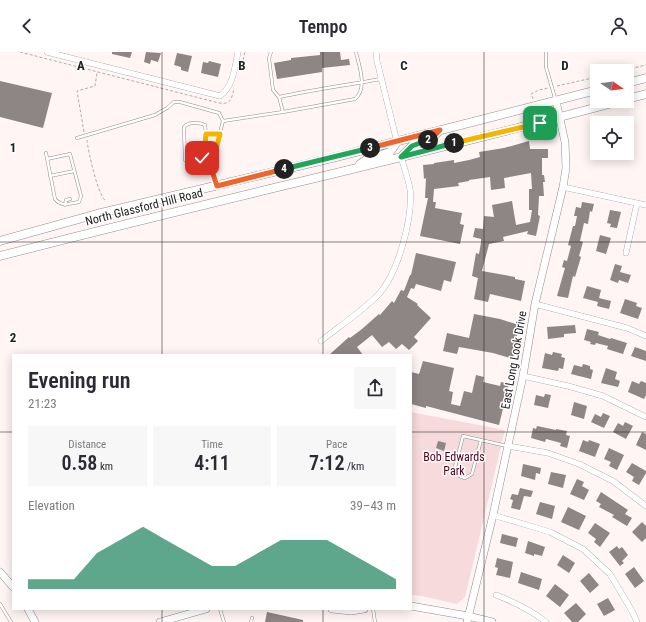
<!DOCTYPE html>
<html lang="en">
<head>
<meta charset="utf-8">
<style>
	:root { --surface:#fff; --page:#f7f7f7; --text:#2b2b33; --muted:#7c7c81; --accent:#1b825d }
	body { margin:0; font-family:"Roboto Condensed",sans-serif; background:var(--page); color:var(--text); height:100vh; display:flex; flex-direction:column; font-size:15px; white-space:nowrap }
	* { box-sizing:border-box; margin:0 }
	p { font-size:13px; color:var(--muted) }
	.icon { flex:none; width:22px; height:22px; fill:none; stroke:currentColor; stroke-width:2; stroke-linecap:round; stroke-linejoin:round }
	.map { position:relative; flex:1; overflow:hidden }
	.details { position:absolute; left:12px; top:302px; width:400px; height:256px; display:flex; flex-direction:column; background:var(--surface); border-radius:0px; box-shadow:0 2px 10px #0003 }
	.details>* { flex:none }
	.needle { width:26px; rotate:103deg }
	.tools { position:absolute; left:590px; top:12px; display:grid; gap:8px }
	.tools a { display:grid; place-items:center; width:44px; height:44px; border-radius:0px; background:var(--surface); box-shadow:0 2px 10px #0003; font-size:20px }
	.pin { position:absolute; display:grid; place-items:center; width:34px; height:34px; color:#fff; margin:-17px; border-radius:8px; box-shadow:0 2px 6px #0006 }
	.km { position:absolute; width:20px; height:20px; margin:-10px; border-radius:50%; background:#222; color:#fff; font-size:11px; line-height:20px; text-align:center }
	.round { display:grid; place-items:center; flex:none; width:42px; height:42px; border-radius:0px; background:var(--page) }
	.head { display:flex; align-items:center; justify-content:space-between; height:68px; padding:0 16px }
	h1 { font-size:22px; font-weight:600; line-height:30px }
	.figures { display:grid; grid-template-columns:repeat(3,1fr); gap:6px; height:68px; padding:4px 16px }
	.figures div { display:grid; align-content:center; border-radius:0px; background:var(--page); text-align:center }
	.figures b { font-size:20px; font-weight:600 }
	.figures small { font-size:11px; font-weight:400 }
	.figures p { font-size:11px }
	.chart { height:112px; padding:8px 16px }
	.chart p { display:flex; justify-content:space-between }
	.chart svg { width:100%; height:72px; margin-top:4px; fill:var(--accent); opacity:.7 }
	header { display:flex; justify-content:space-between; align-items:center; height:52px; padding:0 16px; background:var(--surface); font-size:18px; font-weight:600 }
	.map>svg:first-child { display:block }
	.green { fill:#f7dbdc }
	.building { fill:#8e8585 }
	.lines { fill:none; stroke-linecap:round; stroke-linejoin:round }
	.service-casing { stroke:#958c8c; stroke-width:3.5 }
	.minor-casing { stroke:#958c8c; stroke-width:6 }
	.tertiary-casing { stroke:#958c8c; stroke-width:8 }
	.primary-casing { stroke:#958c8c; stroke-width:9 }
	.path { stroke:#b3abab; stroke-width:1; stroke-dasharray:3 2; stroke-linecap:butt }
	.service { stroke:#fff; stroke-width:2.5 }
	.minor { stroke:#fff; stroke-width:5.5 }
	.tertiary { stroke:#fff; stroke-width:7 }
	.primary { stroke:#fff; stroke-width:8 }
	.split-1-casing { stroke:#fff; stroke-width:8 }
	.split-2-casing { stroke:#fff; stroke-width:8 }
	.split-3-casing { stroke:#fff; stroke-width:8 }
	.split-4-casing { stroke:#fff; stroke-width:8 }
	.split-5-casing { stroke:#fff; stroke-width:8 }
	.split-6-casing { stroke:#fff; stroke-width:8 }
	.split-1 { stroke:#f5b400; stroke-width:5 }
	.split-2 { stroke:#22a559; stroke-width:5 }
	.split-3 { stroke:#f0652b; stroke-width:5 }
	.split-4 { stroke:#22a559; stroke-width:5 }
	.split-5 { stroke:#f0652b; stroke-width:5 }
	.split-6 { stroke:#f5b400; stroke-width:5 }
	.grid { fill:none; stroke:#242121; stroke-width:1; stroke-opacity:0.55 }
	.labels { text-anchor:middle; stroke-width:3; stroke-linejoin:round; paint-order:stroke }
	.street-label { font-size:12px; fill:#242121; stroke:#fff }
	.park-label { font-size:12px; fill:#540119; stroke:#fff }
	.grid-label { font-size:13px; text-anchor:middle; font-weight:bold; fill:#242121; stroke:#fff; stroke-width:3; stroke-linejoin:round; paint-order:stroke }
</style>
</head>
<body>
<header><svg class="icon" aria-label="back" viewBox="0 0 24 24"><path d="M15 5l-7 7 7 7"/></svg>Tempo<svg class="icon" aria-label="person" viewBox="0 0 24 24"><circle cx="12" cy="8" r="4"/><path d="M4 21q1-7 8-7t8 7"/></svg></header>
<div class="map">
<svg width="646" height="570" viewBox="0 0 646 570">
	<rect width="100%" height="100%" fill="#fff5f5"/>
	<path class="green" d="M411 360 505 378 465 545 457 552 422 544 411 543Z"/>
	<path class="building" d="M112 0H132L130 6 112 2Z
		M146 0 161 1 158 10 151 8 150 12 144 10Z
		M320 0H340L341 8 349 7 350 13 322 16V20L277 27 274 11 291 8V6L320 3Z
		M177 1 192 4 188 20 181 18V15L174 13Z
		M209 9 221 12 218 25 201 21 203 10 208 11Z
		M0 29 52 41 43 76 0 65Z
		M529 89 530 97H548V106H542V123H544L545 130H543L544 144H539L538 163 540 164 536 184 527 182 528 179 503 185 504 189 489 192 482 219 515 225V227L525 229 521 249 490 242 488 250 474 247 478 226 472 224 476 201 479 202 481 190V187L473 185 475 176 483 177 484 164 494 165 492 153 512 149 516 173 530 170 532 158H529V137H532L531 121 504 126 505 136 491 138 490 125 469 128V129L458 131 459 134 434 137 433 150H436L435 156 462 161 460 172 464 173 460 192 420 184 428 146H425L426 126 424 127 423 113 434 112V111L454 108V111L469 108 480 105 479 100 504 96Z
		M582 150 594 152 592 160 590 159 588 172 584 171 580 189 583 190 579 204 581 205 575 225 573 224 568 246 557 244 565 216 562 215 564 208 567 209 571 194 568 193 573 174H575L577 164H574L576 155 581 156Z
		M610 158 621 160 617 176 610 175 611 172 607 171Z
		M600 183 611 186 606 202 596 199Z
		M416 201 456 210 451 230 444 228 441 239 416 232 414 237 411 236 407 245 418 252 417 253 431 266 414 285 418 289 409 298 402 292 396 297 389 290 382 295 372 283 357 295 363 303H329L349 285 350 286 362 277 379 262 380 263 392 249 394 251 401 238 404 239 410 223H411Z
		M615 212 622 214 620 220 631 223 628 231 619 228 618 231 610 228Z
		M587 234 601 238 599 246 611 249 609 257 597 254 598 250 583 246Z
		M625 247 637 251 636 254 642 256 638 267 620 261Z
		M474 262 500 267 519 273 513 307 493 301 459 295 457 302 443 299 447 281 469 286Z
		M575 273 576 281 564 282V285L548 287 547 275Z
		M587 277 599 280 598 283 610 287 611 286 627 291 623 302 607 297 608 294 596 291 595 293 590 292 591 290 584 288Z
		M635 295 646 299V309L631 304Z
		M553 300 562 302 561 305 565 306 563 317 559 316 558 319 542 316 545 301 552 303Z
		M423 309 454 316 449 339 453 340 451 352 460 354 464 339 472 341 476 323 484 325 483 330 500 334 501 330 509 332 499 373 426 354V356L411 352V320L419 322Z
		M583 312 590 314V317L593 318 591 327 571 322 574 313 582 315Z
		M606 316 617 320 615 327 620 329 618 335 601 331Z
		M632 329 639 332 641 329 646 331V343L644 347 628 340Z
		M545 342 551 343 548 356 534 353 536 343 544 345Z
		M574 350 587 354 584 367 571 363Z
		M603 361 610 364 604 376 591 370 595 362 601 365Z
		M625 370 633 374 626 387 613 380 618 371 623 374Z
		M537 374 556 378V377L567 379 566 383 570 384 567 396 560 394 561 391 546 387 545 390 531 386 533 376 536 377Z
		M642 380 646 382V398L636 393Z
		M583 388 588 390 589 388 600 392 595 405 579 399Z
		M438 389 446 391 444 399 436 396Z
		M609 396 624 403 617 418 609 414 611 410 604 407Z
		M632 411 646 419V421L639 433 632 429 634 425 626 420Z
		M523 412 541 416 540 422 536 421 535 428 521 424Z
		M551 420 566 423 563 436 548 432Z
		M577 427 584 430 582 434 589 438 584 448 570 442Z
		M520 436 533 439 531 445 524 444 520 458 511 456 513 448 510 447 512 442 518 443Z
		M601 440 628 458 625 462 632 466 627 474 612 465 614 463 599 455 601 452 596 449Z
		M540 450 555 454 552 467 536 462Z
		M568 455 586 464 579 478 561 470Z
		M642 470 646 474V486L642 490 632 480Z
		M595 471 610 481 600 495 594 490 596 487 588 481Z
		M502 482 518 486 516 495 500 491Z
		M528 489 545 495 542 504 534 502V504L525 501Z
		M617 494 619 497 622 495 628 503 622 509 624 511 620 514 609 500Z
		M563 503 575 511 569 521 557 513Z
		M497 506 513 510 510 526 496 523 498 516 495 515Z
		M634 515 644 529 635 536 625 522Z
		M521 520 542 527 539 538 518 531Z
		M589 521 599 533 590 541 580 529Z
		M555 532 569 543 560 555 546 544Z
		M608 546 615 558 604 564 597 552Z
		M576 551 586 562 578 570H572L564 561Z
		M267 560 303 568V570H265Z"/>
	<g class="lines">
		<g class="service-casing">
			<path id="service" d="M271 0 269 6 273 38 279 45
				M356 0C359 14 368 36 355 47L283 60 279 45C313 38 347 33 381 27
				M546 0V15L555 46
				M223 69 283 60
				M206 82 204 103 202 106 185 108 184 75C188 70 199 70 205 73L206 82H220
				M77 86 155 63 167 56 174 50H180L219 61 223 69 211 115 212 121 216 132
				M46 101 55 147C62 155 69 152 79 150L81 144 70 102 47 107
				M50 124 74 119
				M65 153 66 148 70 147
				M481 388 472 422 465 426C459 425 455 422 455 415L463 384 507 394
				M0 552 11 570
				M220 557 224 570
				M373 557 375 570
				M251 570 252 566"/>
		</g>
		<g class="minor-casing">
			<path id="minor" d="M47 0 220 44C233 35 235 15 238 0
				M376 0 377 9 397 90
				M563 135 646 153
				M626 201 637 151
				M535 252 627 276 646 284
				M321 289C340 274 361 260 378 243 398 222 413 166 410 137 408 126 404 115 401 105
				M523 324 568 334 603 344 646 365
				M508 394 548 401 579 412 613 429 646 454
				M493 463 550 480 583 497 610 522 632 559 637 570
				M496 543C514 550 531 558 546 570"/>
		</g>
		<g class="tertiary-casing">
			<path id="tertiary" d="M0 520 13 535
				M411 554 468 564 492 570
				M28 557 35 570
				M332 557 351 559 364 557
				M160 570 206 557
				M467 570 493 463 523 324 535 252 563 135 566 116 565 90 556 49"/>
		</g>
		<g class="primary-casing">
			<path id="primary" d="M627 31 646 26
				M627 47 646 42
				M402 104 412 94 431 87 439 79
				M360 112 366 108 390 100 397 90
				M0 189 97 162 336 105 597 38
				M0 204C206 150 414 105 620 49"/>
		</g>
		<path class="path" d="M20 0 219 51C231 53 232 46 234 36
			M243 8 245 0
			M621 19 646 13
			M557 34 597 25
			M533 47 531 42 539 38 548 36
			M84 80 77 39 95 34 97 21
			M87 88C88 99 98 143 105 148"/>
		<use href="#service" class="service"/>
		<use href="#minor" class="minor"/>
		<use href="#tertiary" class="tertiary"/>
		<use href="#primary" class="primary"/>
	</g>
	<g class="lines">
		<g class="split-1-casing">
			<path id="split-1" d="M454 91 540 71"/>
		</g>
		<g class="split-2-casing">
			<path id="split-2" d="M428 88 412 94 401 105 454 91"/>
		</g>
		<g class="split-3-casing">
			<path id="split-3" d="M370 96 440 78 431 87 428 88"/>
		</g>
		<g class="split-4-casing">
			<path id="split-4" d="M284 117 370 96"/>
		</g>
		<g class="split-5-casing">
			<path id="split-5" d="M211 116 217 134 284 117"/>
		</g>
		<g class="split-6-casing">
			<path id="split-6" d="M202 106 204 103 206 82H220L211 116"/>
		</g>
		<use href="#split-1" class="split-1"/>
		<use href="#split-2" class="split-2"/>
		<use href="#split-3" class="split-3"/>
		<use href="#split-4" class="split-4"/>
		<use href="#split-5" class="split-5"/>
		<use href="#split-6" class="split-6"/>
	</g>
	<path class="grid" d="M162 0V303M323 0V303M484 0V570M0 190H646M0 380H13M411 380H646M162 557V570M323 557V570"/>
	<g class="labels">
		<g class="street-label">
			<text transform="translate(144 155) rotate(-14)" y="4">North Glassford Hill Road</text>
			<text transform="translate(514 308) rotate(-80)" y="4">East Long Look Drive</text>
		</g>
		<g class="park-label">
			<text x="454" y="409">Bob Edwards<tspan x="454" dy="14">Park</tspan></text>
		</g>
	</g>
	<g class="grid-label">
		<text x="81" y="18">A</text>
		<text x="242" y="18">B</text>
		<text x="404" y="18">C</text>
		<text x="565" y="18">D</text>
		<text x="13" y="100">1</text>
		<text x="13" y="290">2</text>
	</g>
</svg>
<div class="tools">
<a><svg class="needle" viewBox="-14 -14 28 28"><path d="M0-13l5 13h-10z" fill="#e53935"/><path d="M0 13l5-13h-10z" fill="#7c7c81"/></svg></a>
<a><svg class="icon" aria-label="locate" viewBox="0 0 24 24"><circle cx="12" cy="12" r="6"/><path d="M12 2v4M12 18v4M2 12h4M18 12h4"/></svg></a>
</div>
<div class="pin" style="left:540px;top:71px;background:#1e9e55"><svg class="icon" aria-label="arrive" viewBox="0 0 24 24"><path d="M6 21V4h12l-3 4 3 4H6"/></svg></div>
<div class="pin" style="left:202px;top:106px;background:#d93025"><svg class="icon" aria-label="check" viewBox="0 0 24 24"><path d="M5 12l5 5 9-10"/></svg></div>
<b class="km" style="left:454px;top:91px">1</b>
<b class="km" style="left:428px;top:88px">2</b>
<b class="km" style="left:370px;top:96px">3</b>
<b class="km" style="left:284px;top:117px">4</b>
<section class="details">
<div class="head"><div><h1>Evening run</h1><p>21:23</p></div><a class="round"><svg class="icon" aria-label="share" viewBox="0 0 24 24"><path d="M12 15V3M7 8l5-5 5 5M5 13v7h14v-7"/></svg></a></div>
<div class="figures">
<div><p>Distance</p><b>0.58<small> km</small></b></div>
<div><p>Time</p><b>4:11</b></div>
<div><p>Pace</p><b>7:12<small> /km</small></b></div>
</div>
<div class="chart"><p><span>Elevation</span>39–43 m</p>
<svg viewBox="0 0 160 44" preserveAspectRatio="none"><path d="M0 44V38L10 38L20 38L30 22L40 14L50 6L60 14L70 22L80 30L90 30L100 22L110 14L120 14L130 14L140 22L150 30L160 38V44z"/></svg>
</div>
</section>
</div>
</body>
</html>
